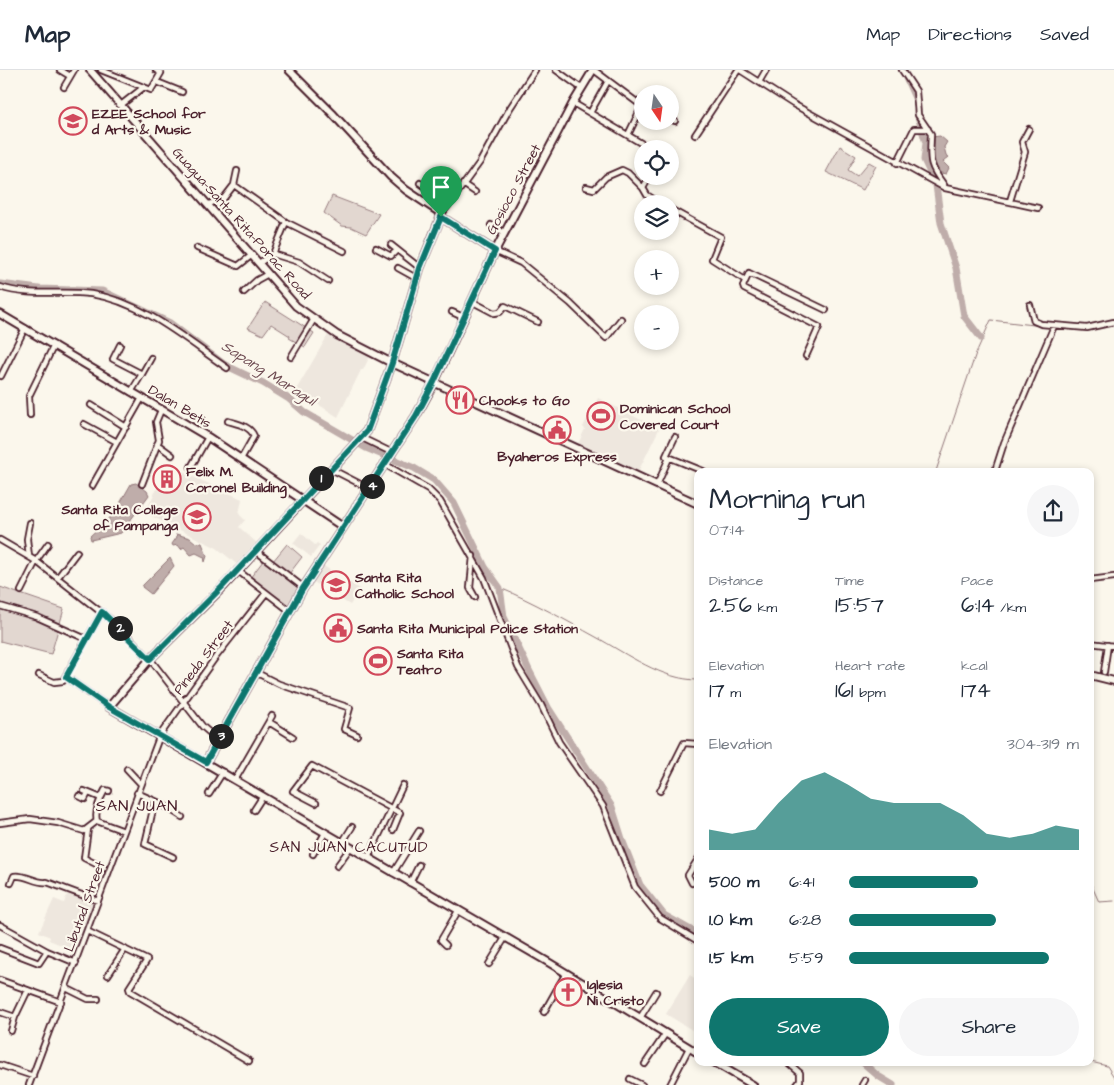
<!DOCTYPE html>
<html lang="en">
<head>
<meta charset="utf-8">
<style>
	:root { --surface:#fff; --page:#f6f6f7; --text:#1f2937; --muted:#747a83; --line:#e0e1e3; --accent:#0f766e }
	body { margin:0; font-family:"Architects Daughter",sans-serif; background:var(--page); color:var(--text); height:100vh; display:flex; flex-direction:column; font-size:19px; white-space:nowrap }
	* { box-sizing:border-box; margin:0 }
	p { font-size:16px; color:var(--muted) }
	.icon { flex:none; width:28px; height:28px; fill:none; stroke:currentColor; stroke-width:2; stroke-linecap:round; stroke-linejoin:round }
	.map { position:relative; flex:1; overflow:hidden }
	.side { position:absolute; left:694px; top:398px; width:400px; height:598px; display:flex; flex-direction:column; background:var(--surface); border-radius:10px; box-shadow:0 2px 8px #0003 }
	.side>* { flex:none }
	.needle { width:32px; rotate:167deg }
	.fabs { position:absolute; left:634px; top:15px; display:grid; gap:10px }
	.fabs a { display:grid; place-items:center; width:45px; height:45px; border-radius:50%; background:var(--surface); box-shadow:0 2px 8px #0003; font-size:25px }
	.pin { position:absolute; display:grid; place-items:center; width:42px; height:42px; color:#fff; margin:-51px -21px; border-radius:50% 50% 50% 0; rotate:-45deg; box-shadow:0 0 5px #0007 }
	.pin .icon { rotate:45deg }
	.km { position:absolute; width:25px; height:25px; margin:-12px; border-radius:50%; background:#222; color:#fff; font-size:14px; line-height:25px; text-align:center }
	.round { display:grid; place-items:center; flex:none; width:52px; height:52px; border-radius:26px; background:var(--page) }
	.overview { display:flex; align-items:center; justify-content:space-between; height:85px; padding:0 15px }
	h1 { font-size:28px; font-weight:600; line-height:38px }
	.metrics { display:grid; grid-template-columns:repeat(3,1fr); gap:8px; height:85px; padding:5px 15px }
	.metrics div { display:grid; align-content:center }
	.metrics b { font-size:21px; font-weight:600 }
	.metrics small { font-size:14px; font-weight:400 }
	.metrics p { font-size:14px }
	.chart { height:140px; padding:10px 15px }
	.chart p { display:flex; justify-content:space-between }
	.chart svg { width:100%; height:90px; margin-top:5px; fill:var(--accent); opacity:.7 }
	.action { display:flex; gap:10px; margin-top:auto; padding:10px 15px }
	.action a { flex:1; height:58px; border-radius:30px; background:var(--accent); color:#fff; font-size:20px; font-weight:600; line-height:58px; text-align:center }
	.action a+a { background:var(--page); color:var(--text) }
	ul { padding:0 15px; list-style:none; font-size:16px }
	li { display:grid; grid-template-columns:80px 60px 1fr; align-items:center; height:38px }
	li i { height:12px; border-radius:6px; background:var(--accent) }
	header { display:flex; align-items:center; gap:30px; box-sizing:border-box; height:70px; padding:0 25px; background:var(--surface); border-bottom:1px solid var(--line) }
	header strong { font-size:24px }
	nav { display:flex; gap:28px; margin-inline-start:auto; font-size:18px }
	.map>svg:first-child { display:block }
	.built { fill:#eee7de }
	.green { fill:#e2d7d0; stroke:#967b7e }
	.water { fill:#bfadaa; stroke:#907477 }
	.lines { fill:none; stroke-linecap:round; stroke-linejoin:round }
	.stream { stroke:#907477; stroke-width:1 }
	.river { stroke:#bfadaa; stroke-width:7 }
	.street-casing { stroke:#4a1f2b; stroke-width:8 }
	.secondary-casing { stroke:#4a1f2b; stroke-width:10 }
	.street { stroke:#fbf7ec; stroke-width:4.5 }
	.secondary { stroke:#fbf7ec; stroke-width:6 }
	.route-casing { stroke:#fff; stroke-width:10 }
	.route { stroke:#0f766e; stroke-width:6 }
	.labels { text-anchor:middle; stroke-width:4.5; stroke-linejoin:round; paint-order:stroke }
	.poi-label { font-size:14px; font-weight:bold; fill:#4a1f2b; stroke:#fbf7ec; text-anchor:start }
	.street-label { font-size:14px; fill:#4a1f2b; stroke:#fbf7ec }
	.water-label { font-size:15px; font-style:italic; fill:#6d4a51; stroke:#fbf7ec }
	.neighbourhood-label { font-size:15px; letter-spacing:1px; fill:#4a1f2b; stroke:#fbf7ec }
	.quarter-label { font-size:16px; letter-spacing:1px; fill:#4a1f2b; stroke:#fbf7ec }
</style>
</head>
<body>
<header>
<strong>Map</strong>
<nav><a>Map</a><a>Directions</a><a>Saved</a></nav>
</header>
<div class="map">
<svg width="1114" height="1015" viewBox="0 0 1114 1015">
	<rect width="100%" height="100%" fill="#fbf7ec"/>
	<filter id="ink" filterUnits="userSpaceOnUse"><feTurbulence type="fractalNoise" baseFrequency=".02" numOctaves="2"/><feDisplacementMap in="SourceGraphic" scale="10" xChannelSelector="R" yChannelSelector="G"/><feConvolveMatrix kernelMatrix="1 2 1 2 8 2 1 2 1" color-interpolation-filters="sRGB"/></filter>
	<g filter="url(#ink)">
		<path class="built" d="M328 265 370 286 363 300H361L338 347 296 320Z
			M598 328 659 359 638 402 578 374 585 359 583 357Z
			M168 395 242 429 239 444 245 450 239 457 258 474 239 496 217 478 145 443Z
			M301 463 315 475 317 473 320 475 311 487 293 473Z
			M322 495 360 519 350 535 312 511Z
			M68 821 95 831 76 881 49 870 50 867 39 862 54 829 64 833Z
			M690 905 697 910V960L694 957 692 960 666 944Z"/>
		<path class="green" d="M840 76 856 86 848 100 857 106 869 92 876 96 863 120 826 102Z
			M332 126 379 144 366 164 351 157 342 156 324 143Z
			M265 232 314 263 305 277 289 268 290 266 271 254 263 265 248 258Z
			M287 474 302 487 289 504 273 491Z
			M263 491 301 520 288 537 250 508Z
			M0 517 64 539 51 584 0 571Z"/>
		<path class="water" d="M940 66 947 72 944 77 946 85 949 87 943 92 949 98 946 104 936 102 931 89 932 67Z
			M136 413 147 421 149 425 121 463 91 470 90 466 114 444 131 414Z
			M176 464 190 468 196 473H202L207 486 205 492 204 487 196 483 191 485 184 477 181 479 178 475 173 476 172 474 177 467Z
			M170 488 174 496 151 524 142 517 143 515Z"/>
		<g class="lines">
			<path class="stream" d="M1107 256 1114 255
				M1056 258 1083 260
				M936 401 976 283 991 250 1051 257
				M500 518C534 532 565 550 596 567 627 584 662 610 698 610
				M1090 803 1091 814 1099 832 1114 831
				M1087 991 1107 996 1114 1007"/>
			<path class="river" d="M906 8 916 30
				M917 43 926 73 924 90 936 115 941 153 956 198 964 246 981 268
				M0 214 39 219 102 221 170 253 225 295 263 313 289 329 304 342 366 378 414 398 434 410 454 433 485 497 500 518 504 547 529 600 549 639 612 737 623 772 640 815 664 845 698 864
				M861 991 878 1006 893 1015"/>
			<g class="street-casing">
				<path id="street" d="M60 0 70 6
					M101 0 151 20 161 3 156 0
					M556 0 581 18
					M594 0 642 36 628 65
					M740 0 793 34 945 118 1038 138
					M902 0 916 21 918 45 931 64C930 90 928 94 944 115
					M157 12 182 22
					M759 12 766 0
					M64 17 74 0
					M573 33 651 79
					M121 35 144 17
					M590 43 608 11
					M670 49 675 51
					M695 65 738 0
					M897 93 914 59H928
					M420 113 449 133
					M463 114 475 122
					M234 115 237 101
					M586 117 594 119 606 107 622 100 628 103 643 118 647 125 661 134
					M643 118 650 106
					M1010 131 1025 82 1022 72 1029 59
					M209 134 224 128 234 115 286 152 344 181
					M670 139 721 167 712 189 745 210
					M442 144 480 92 510 38 535 0
					M491 155 504 163
					M391 175 420 198
					M197 178 238 196 252 185
					M376 178 391 186 397 180
					M495 181 521 193 570 233 606 268 621 249
					M273 184 299 192 328 211
					M259 193 273 184 286 152
					M398 198 416 208
					M0 217C30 227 60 220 91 224 143 232 185 269 227 298
					M244 222 257 210 268 204
					M473 232 494 243 500 242 505 236 538 252
					M1030 235 1034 251 1041 254 1087 258 1114 252
					M452 242 465 248
					M120 275 113 289 142 304 131 322
					M806 286 819 257 744 219 743 216 749 203 826 240
					M291 287 314 249
					M142 304 151 288
					M1 306 25 258
					M91 335 126 357
					M30 345 29 326 54 275
					M228 351C238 354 250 356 254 366L241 389
					M84 354 117 372
					M360 367 393 383
					M675 367 666 386 703 401
					M157 374 172 385
					M386 395 428 419 440 431 484 508 518 597 541 635 559 672 603 736 635 817 660 848 698 871
					M191 397 208 367
					M331 399 370 419
					M995 401 1004 373 1054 256
					M142 414 159 370 156 352 161 340
					M657 415 669 388
					M92 416 142 328
					M0 470 36 491 116 554 150 589 203 657 218 670
					M256 481 304 518
					M29 486 27 469 30 453
					M473 486 470 518 475 527
					M237 500 290 541
					M58 507 77 482
					M1090 510 1114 507
					M21 521 36 491 48 474
					M0 536 37 547 86 569
					M1090 573 1114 576
					M255 602 279 614 350 638 344 659 357 665
					M1104 602 1108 575
					M39 605 54 612 63 611 102 542
					M66 607 109 637
					M269 652 293 667
					M127 699 141 714
					M235 710 272 646
					M84 721 101 728
					M660 721 684 673 698 674
					M137 723 162 734 182 747
					M209 724 223 702
					M79 726 85 729 88 723
					M155 731 145 774 173 787
					M316 733 293 721 312 696 400 743 393 760
					M254 740 263 726
					M97 751C94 741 100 729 105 720L109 721
					M0 753 30 749 58 753 84 761 97 751 124 761
					M88 759 84 788 104 798
					M342 773 352 757
					M313 784 325 763
					M368 788 403 715
					M337 796 350 778
					M393 803 419 761
					M11 813 14 806C26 804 36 814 47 812L98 831
					M410 813 419 795
					M692 813 688 805 698 789
					M0 855 47 881 76 893
					M87 861 147 890 129 918 130 921 249 991
					M446 875 441 870 458 841
					M0 878 39 893 47 881
					M489 894 505 868
					M108 905 125 879
					M0 910 61 932
					M66 918 88 929H98
					M0 942 15 947 28 920
					M544 942 566 903
					M640 948 656 922
					M11 961 15 947
					M786 991 800 1003V1011L797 1015
					M645 994 666 963
					M0 995 33 1006
					M630 1009 642 1015
					M29 1015 160 665 215 588 266 523
					M670 1015 689 978
					M862 1015 865 1010"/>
			</g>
			<g class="secondary-casing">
				<path id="secondary" d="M90 0 296 236 337 265 392 293 698 434
					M289 0 332 43 391 107 406 120 442 144 420 198 392 293 367 361 223 517 150 589 109 637 548 892 698 983
					M441 147 495 181
					M0 244 208 367 343 457
					M1090 605 1114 611
					M206 692 302 520 416 346 434 313 495 181 573 33 593 0
					M712 991 753 1015"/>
			</g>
			<use href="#street" class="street"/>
			<use href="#secondary" class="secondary"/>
		</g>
	</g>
	<g class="lines" filter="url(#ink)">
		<g class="route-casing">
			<path id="route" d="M441 147 495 181 434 312 416 346 302 520 206 692 109 637 66 607 102 542 150 589 222 517 367 361 392 293 420 198Z"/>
		</g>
		<use href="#route" class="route"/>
	</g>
	<defs>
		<g id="school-ring" transform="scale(1.4375)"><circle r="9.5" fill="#fbf7ec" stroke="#d1495b" stroke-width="1.5"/><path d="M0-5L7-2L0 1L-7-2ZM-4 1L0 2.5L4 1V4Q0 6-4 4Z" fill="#d1495b"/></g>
		<g id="restaurant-ring" transform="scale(1.4375)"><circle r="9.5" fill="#fbf7ec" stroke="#d1495b" stroke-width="1.5"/><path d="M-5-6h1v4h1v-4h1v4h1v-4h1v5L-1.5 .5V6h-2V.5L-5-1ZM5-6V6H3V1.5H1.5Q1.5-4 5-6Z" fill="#d1495b"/></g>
		<g id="stadium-ring" transform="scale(1.4375)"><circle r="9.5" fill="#fbf7ec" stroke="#d1495b" stroke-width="1.5"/><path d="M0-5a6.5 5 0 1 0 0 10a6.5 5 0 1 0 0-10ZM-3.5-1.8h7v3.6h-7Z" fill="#d1495b"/></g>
		<g id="civic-ring" transform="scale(1.4375)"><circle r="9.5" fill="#fbf7ec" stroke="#d1495b" stroke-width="1.5"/><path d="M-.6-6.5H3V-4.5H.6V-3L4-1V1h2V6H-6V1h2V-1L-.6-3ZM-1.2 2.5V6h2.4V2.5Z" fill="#d1495b"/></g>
		<g id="building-ring" transform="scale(1.4375)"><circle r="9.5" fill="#fbf7ec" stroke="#d1495b" stroke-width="1.5"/><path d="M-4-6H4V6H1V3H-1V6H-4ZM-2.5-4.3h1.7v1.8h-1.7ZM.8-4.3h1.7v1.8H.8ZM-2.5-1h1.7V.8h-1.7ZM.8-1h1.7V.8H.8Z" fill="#d1495b"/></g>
		<g id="university-ring" transform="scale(1.4375)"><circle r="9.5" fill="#fbf7ec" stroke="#d1495b" stroke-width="1.5"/><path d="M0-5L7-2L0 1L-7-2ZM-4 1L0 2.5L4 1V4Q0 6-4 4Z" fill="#d1495b"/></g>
		<g id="church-ring" transform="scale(1.4375)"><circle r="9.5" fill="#fbf7ec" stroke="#d1495b" stroke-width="1.5"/><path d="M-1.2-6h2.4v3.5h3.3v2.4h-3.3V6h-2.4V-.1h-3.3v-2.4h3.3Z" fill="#d1495b"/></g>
	</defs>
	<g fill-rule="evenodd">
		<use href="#school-ring" x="73" y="51"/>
		<use href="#restaurant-ring" x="460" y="330"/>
		<use href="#stadium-ring" x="601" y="346"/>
		<use href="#civic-ring" x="557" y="360"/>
		<use href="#building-ring" x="167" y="409"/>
		<use href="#university-ring" x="197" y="447"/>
		<use href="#school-ring" x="336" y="515"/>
		<use href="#civic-ring" x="338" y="558"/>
		<use href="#stadium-ring" x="378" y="591"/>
		<use href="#church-ring" x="568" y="922"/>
	</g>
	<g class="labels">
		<g class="poi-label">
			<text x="92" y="48">EZEE School for<tspan x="92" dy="16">d Arts &amp; Music</tspan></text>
			<text x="479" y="335">Chooks to Go</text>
			<text x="620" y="343">Dominican School<tspan x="620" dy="16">Covered Court</tspan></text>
			<text x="557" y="391" text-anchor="middle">Byaheros Express</text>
			<text x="186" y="406">Felix M.<tspan x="186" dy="16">Coronel Building</tspan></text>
			<text x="178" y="444" text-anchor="end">Santa Rita College<tspan x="178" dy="16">of Pampanga</tspan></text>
			<text x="355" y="512">Santa Rita<tspan x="355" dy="16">Catholic School</tspan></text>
			<text x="357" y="563">Santa Rita Municipal Police Station</text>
			<text x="397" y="588">Santa Rita<tspan x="397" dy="16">Teatro</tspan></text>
			<text x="587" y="919">Iglesia<tspan x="587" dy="16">Ni Cristo</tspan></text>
		</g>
		<g class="street-label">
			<text transform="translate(513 119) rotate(-62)" y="5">Gosioco Street</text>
			<text transform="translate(242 153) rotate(48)" y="5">Guagua-Santa Rita-Porac Road</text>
			<text transform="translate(180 336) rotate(31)" y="5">Dalan Betis</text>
			<text transform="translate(203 587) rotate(-53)" y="5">Pineda Street</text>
			<text transform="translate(84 836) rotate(-70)" y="5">Libutad Street</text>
		</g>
		<g class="water-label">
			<text transform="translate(269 303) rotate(32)" y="5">Sapang Maragul</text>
		</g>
		<g class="neighbourhood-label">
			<text x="349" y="782">SAN JUAN CACUTUD</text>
		</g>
		<g class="quarter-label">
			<text x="137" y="741">SAN JUAN</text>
		</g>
	</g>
</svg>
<div class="fabs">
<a><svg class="needle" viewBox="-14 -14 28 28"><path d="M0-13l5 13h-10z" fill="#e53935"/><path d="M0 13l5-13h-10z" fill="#747a83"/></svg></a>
<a><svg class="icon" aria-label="locate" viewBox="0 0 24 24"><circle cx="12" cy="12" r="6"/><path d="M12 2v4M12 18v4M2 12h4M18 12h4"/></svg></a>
<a><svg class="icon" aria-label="layers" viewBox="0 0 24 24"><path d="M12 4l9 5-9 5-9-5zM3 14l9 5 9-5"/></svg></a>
<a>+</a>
<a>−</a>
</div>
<div class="pin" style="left:441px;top:147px;background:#1e9e55"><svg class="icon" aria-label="arrive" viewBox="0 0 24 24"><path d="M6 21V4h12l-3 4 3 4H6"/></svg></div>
<b class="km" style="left:321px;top:408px">1</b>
<b class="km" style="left:120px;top:558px">2</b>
<b class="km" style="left:221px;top:666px">3</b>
<b class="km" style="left:372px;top:416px">4</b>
<section class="side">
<div class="overview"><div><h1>Morning run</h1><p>07:14</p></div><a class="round"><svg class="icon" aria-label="share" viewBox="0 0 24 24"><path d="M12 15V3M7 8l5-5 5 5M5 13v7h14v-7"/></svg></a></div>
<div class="metrics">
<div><p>Distance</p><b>2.56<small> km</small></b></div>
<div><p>Time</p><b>15:57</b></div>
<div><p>Pace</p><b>6:14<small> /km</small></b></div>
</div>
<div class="metrics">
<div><p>Elevation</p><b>17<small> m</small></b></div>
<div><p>Heart rate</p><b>161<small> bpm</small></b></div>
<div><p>kcal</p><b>174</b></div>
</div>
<div class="chart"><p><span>Elevation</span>304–319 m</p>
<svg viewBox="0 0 160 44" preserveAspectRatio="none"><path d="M0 44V34L10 36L20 34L30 21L40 10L50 6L60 12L70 19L80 21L90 21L100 21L110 27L120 36L130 38L140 36L150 32L160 34V44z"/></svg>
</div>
<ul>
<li><b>500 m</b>6:41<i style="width:56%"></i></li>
<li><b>1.0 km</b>6:28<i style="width:64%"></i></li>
<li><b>1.5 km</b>5:59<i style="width:87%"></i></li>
</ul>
<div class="action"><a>Save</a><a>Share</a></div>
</section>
</div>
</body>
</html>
